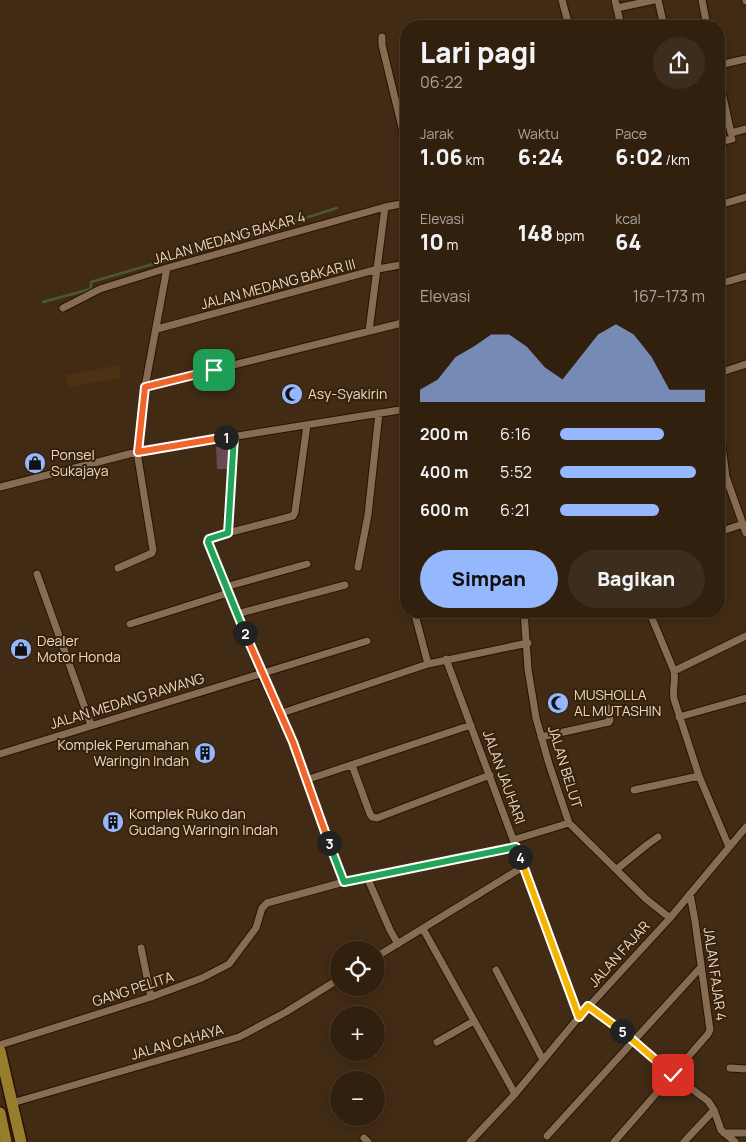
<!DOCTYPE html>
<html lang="id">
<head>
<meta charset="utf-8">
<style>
	:root { --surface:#32200f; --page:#3d2d1d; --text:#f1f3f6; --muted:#a8a39e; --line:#4d3e2f; --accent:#94b7fd }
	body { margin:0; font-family:Manrope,sans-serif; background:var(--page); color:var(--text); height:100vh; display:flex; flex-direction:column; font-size:19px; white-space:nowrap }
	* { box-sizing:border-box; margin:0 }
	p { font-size:16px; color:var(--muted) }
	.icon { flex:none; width:28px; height:28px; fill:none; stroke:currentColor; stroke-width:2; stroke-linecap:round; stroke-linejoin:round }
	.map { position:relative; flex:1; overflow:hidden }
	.panel { position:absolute; left:400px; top:20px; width:325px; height:598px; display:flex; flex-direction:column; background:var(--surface); border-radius:20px; box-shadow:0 2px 8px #0003,0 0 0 1px var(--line) }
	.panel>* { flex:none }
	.fabs { position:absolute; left:330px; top:941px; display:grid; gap:10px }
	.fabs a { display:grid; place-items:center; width:55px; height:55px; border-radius:50%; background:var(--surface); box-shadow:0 2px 8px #0003,0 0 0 1px var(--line); font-size:25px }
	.pin { position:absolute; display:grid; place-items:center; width:42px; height:42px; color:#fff; margin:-21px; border-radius:10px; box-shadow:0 2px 8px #0006 }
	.km { position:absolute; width:25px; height:25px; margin:-12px; border-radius:50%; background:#222; color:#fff; font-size:14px; line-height:25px; text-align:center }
	.round { display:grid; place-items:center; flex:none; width:52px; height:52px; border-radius:26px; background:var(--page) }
	.headline { display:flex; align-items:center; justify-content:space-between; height:85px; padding:0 20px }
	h1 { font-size:28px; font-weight:800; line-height:38px }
	.figures { display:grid; grid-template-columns:repeat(3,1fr); gap:8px; height:85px; padding:5px 20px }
	.figures div { display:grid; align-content:center }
	.figures b { font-size:21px; font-weight:800 }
	.figures small { font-size:14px; font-weight:400 }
	.figures p { font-size:14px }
	.chart { height:140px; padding:10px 20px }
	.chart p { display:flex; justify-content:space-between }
	.chart svg { width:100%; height:90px; margin-top:5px; fill:var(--accent); opacity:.7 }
	.action { display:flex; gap:10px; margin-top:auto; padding:10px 20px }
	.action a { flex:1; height:58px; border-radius:30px; background:var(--accent); color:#111; font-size:20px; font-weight:800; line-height:58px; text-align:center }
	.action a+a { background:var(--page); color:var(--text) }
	ul { padding:0 20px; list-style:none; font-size:16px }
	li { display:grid; grid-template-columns:80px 60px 1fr; align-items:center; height:38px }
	li i { height:12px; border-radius:6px; background:var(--accent) }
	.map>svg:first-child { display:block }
	.built { fill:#4d3113 }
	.green { fill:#694a53 }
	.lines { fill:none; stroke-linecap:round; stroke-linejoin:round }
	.stream { stroke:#495934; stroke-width:2.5 }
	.minor-casing { stroke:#281200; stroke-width:9 }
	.primary-casing { stroke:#281200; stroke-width:14 }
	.minor { stroke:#876c54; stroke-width:7 }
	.primary { stroke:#977e2e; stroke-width:11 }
	.split-1-casing { stroke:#fff; stroke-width:10 }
	.split-2-casing { stroke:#fff; stroke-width:10 }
	.split-3-casing { stroke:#fff; stroke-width:10 }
	.split-4-casing { stroke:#fff; stroke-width:10 }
	.split-5-casing { stroke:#fff; stroke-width:10 }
	.split-6-casing { stroke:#fff; stroke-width:10 }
	.split-1 { stroke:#f0652b; stroke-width:6 }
	.split-2 { stroke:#22a559; stroke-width:6 }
	.split-3 { stroke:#f0652b; stroke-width:6 }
	.split-4 { stroke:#22a559; stroke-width:6 }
	.split-5 { stroke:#f5b400; stroke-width:6 }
	.split-6 { stroke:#f5b400; stroke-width:6 }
	.labels { text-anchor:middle; stroke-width:4; stroke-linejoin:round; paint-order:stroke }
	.street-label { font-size:14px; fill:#e6d7c9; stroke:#372109 }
	.poi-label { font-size:14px; fill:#e6d7c9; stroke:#372109; text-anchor:start }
</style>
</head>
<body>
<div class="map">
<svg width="746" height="1142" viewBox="0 0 746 1142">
	<rect width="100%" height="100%" fill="#422b14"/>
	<path class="built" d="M119 365 122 378 68 387 66 375Z"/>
	<path class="green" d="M216 447H230L231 469H217Z"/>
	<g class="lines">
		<path class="stream" d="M43 302 91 289V282L222 244 337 208
			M0 1141V1142"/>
		<g class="minor-casing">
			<path id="minor" d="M562 0 569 26
				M615 0 621 26
				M658 0 664 26
				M702 0 707 26
				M746 0V1
				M617 8 654 0
				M382 37V45L406 144
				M719 65 746 59
				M719 79 731 133 746 129
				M719 142 732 139
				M719 205 746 197
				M719 284 746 276
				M63 308 100 289 167 268 385 207 406 203
				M157 329 378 269 406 264
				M369 331 385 207
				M719 373 746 364
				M145 387 406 322
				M719 423 726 477 746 533
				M307 425 295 512 293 516 212 537 209 539 208 542 261 673 293 742 344 882
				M0 487 137 452 406 409
				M719 532 743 524
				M227 533 234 436
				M358 567 368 515 379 413
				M118 568 152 553 153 550 137 452 145 387 167 268
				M37 574 91 725
				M225 587 307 564
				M414 611 428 664
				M524 611 528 669 536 718 549 764 569 823 646 899 670 918
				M649 611 674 671C676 681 672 689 674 699L699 776 729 847
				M237 614 345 585
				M524 615 538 611
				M130 624 228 593
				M446 659 579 1017
				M674 671 746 636
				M279 714 428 664 528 643
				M679 717 746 698
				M541 737 609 722 610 720 608 708
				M0 754 367 641
				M352 765 370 814 372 817 377 818 490 775
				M306 780 471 725
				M634 790 699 776
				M513 840 569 823
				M617 869 648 844 658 837
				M367 877 390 930 398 944
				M423 929 515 1094
				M141 948 151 997
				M376 957 523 867
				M496 970 543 1060
				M589 1007 635 1041 673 1075 708 1101 714 1110 721 1130 735 1142
				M437 1042 474 1021
				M0 1045 151 997 202 978 229 964 256 928 262 908 267 903 344 882 516 847
				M730 1068 746 1069
				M12 1103 239 1037 286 1012 339 979
				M724 1133H746
				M547 1136 701 967
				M364 1138 368 1142
				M470 1142 515 1094 579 1017 670 918 746 827
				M614 1142 708 1034 710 1030 695 921 690 894
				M684 1142 714 1110"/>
		</g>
		<g class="primary-casing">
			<path id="primary" d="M0 1051 21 1142
				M0 1113 6 1142"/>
		</g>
		<use href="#minor" class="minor"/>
		<use href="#primary" class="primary"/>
	</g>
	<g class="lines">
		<g class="split-1-casing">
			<path id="split-1" d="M214 370 145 387 138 452 226 437"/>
		</g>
		<g class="split-2-casing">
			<path id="split-2" d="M226 437 234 436 228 533 209 539 208 542 245 633"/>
		</g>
		<g class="split-3-casing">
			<path id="split-3" d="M245 633 293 742 329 843"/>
		</g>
		<g class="split-4-casing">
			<path id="split-4" d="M329 843 344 882 516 847 520 857"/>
		</g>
		<g class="split-5-casing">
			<path id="split-5" d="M520 857 579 1017 588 1006 622 1031"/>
		</g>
		<g class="split-6-casing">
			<path id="split-6" d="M622 1031 673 1075"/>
		</g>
		<use href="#split-1" class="split-1"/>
		<use href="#split-2" class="split-2"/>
		<use href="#split-3" class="split-3"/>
		<use href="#split-4" class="split-4"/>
		<use href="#split-5" class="split-5"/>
		<use href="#split-6" class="split-6"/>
	</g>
	<defs>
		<g id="mosque-disc" transform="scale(1.125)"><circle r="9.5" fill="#94b7fd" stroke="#372109"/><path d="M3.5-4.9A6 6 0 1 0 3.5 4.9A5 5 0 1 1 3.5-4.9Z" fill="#111"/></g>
		<g id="shop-disc" transform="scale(1.125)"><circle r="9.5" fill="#94b7fd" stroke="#372109"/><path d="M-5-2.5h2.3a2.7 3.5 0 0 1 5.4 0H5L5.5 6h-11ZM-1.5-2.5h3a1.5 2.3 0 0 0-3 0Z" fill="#111"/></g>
		<g id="building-disc" transform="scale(1.125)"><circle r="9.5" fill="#94b7fd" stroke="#372109"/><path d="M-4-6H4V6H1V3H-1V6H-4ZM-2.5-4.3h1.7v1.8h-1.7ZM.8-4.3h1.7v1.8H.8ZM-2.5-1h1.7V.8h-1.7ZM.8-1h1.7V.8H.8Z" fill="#111"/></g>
	</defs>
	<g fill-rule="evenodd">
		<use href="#mosque-disc" x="292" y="394"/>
		<use href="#shop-disc" x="35" y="463"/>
		<use href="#shop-disc" x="21" y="649"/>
		<use href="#mosque-disc" x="558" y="703"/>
		<use href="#building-disc" x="205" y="753"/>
		<use href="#building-disc" x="113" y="822"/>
	</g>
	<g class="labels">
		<g class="street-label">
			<text transform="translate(229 238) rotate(-16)" y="5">JALAN MEDANG BAKAR 4</text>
			<text transform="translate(278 284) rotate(-15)" y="5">JALAN MEDANG BAKAR III</text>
			<text transform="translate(127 701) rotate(-17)" y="5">JALAN MEDANG RAWANG</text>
			<text transform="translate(565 767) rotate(73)" y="5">JALAN BELUT</text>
			<text transform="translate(504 777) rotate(70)" y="5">JALAN JAUHARI</text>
			<text transform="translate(619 954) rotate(-48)" y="5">JALAN FAJAR</text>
			<text transform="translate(715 974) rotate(82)" y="5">JALAN FAJAR 4</text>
			<text transform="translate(133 989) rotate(-18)" y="5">GANG PELITA</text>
			<text transform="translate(177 1042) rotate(-16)" y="5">JALAN CAHAYA</text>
		</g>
		<g class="poi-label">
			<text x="308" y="399">Asy-Syakirin</text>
			<text x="51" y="460">Ponsel<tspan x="51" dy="16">Sukajaya</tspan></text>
			<text x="37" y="646">Dealer<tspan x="37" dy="16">Motor Honda</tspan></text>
			<text x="574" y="700">MUSHOLLA<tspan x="574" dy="16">AL MUTASHIN</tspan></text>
			<text x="189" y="750" text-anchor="end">Komplek Perumahan<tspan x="189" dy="16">Waringin Indah</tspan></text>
			<text x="129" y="819">Komplek Ruko dan<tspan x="129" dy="16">Gudang Waringin Indah</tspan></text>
		</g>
	</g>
</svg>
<div class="fabs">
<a><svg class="icon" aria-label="locate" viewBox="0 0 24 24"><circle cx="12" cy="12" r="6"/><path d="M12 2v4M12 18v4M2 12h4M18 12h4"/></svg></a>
<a>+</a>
<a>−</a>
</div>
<div class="pin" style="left:214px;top:370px;background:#1e9e55"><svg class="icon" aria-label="arrive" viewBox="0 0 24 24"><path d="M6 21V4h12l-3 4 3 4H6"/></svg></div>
<div class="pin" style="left:673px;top:1075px;background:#d93025"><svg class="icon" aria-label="check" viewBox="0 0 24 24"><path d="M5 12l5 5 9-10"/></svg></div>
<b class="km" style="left:226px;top:437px">1</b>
<b class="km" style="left:245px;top:633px">2</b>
<b class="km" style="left:329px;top:843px">3</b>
<b class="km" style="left:520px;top:857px">4</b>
<b class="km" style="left:622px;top:1031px">5</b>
<section class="panel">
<div class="headline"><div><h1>Lari pagi</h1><p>06:22</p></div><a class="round"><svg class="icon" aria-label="share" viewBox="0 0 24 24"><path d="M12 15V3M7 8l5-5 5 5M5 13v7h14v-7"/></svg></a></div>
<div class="figures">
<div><p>Jarak</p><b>1.06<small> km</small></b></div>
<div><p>Waktu</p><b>6:24</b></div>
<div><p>Pace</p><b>6:02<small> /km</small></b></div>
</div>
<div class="figures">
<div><p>Elevasi</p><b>10<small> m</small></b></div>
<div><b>148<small> bpm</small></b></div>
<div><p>kcal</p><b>64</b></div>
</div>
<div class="chart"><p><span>Elevasi</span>167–173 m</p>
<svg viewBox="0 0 160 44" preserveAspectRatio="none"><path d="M0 44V38L10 33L20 22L30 17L40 11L50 11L60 17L70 27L80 33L90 22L100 11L110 6L120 11L130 22L140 38L150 38L160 38V44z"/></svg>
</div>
<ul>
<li><b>200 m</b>6:16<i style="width:72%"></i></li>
<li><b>400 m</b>5:52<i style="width:94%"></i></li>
<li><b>600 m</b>6:21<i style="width:68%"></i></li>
</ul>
<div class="action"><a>Simpan</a><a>Bagikan</a></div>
</section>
</div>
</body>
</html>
